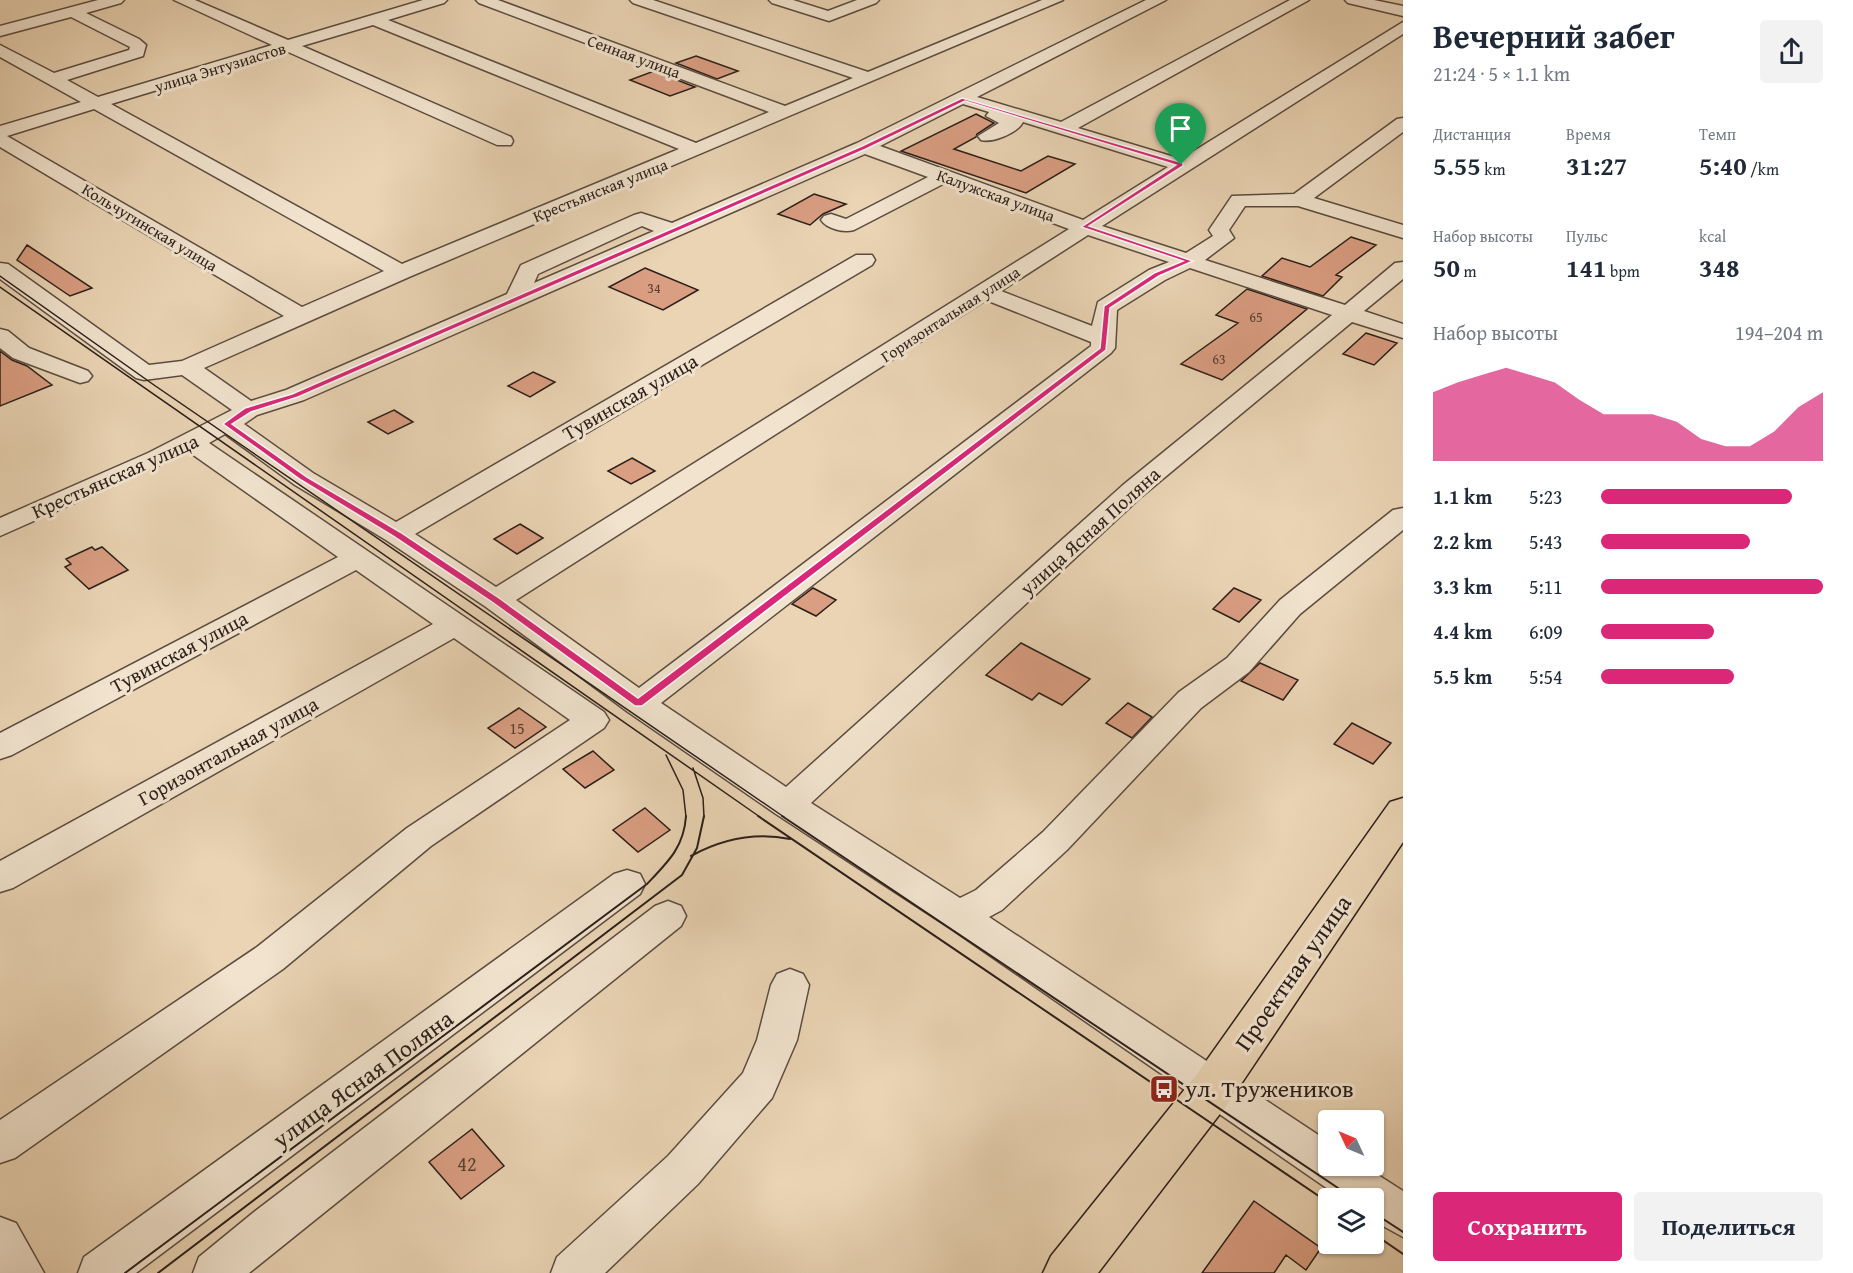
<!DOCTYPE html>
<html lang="ru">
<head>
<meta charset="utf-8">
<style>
	:root { --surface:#fff; --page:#f2f2f3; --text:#1f2937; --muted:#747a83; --accent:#db2777 }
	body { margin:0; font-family:"Gentium Book Plus",serif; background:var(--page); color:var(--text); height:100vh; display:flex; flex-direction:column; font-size:22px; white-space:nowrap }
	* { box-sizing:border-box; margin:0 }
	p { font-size:20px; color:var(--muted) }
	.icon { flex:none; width:33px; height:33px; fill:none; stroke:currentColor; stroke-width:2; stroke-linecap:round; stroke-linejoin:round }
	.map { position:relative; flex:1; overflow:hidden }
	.sheet { display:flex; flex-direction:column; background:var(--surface); width:450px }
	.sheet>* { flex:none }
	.needle { width:39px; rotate:314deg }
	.fabs { position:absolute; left:1318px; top:1110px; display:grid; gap:12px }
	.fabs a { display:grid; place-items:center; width:66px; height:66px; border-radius:6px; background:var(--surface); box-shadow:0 2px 4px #0004; font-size:30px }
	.pin { position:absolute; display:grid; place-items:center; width:51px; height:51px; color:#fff; margin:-62px -26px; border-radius:50% 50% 50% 0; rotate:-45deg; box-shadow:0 0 6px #0007 }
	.pin .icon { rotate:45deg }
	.round { display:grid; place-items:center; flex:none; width:63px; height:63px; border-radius:6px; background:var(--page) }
	.headline { display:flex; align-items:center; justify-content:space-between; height:102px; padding:0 30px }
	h1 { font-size:33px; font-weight:700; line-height:45px }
	.stats { display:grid; grid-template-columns:repeat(3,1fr); gap:9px; height:102px; padding:6px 30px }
	.stats div { display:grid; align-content:center }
	.stats b { font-size:26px; font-weight:700 }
	.stats small { font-size:16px; font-weight:400 }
	.stats p { font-size:16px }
	.chart { height:168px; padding:12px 30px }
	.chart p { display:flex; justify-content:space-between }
	.chart svg { width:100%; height:108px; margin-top:6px; fill:var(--accent); opacity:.7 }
	.primary-button { display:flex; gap:12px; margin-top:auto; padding:12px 30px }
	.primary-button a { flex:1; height:69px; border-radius:6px; background:var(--accent); color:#fff; font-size:24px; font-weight:700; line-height:69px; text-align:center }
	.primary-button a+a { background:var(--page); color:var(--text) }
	ul { padding:0 30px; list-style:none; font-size:20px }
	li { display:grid; grid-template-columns:96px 72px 1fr; align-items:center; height:45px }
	li i { height:15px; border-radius:8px; background:var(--accent) }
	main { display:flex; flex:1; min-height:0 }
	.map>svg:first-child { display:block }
	.building { fill:#da9e82; stroke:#2b1f1a; stroke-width:1.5 }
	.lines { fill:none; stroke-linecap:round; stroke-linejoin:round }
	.minor-casing { stroke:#5b4c40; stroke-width:3 }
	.major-casing { stroke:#2b1f1a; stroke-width:3 }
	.minor { fill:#f1e3ce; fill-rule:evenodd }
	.major { fill:#ead4b4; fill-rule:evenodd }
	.tram-far1 { stroke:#2b1f1a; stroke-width:1.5 }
	.tram { stroke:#2b1f1a; stroke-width:2 }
	.route { fill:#db2777; stroke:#fff; stroke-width:1.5; fill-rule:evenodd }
	.labels { text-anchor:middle; stroke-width:6; stroke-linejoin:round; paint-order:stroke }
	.far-number-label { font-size:14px; fill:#573f34 }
	.far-street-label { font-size:16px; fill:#2b1f1a; stroke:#f1e3ce }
	.number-label { font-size:16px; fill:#573f34 }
	.street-label { font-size:20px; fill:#2b1f1a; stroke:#f1e3ce }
	.near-number-label { font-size:20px; fill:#573f34 }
	.near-street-label { font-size:24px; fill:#2b1f1a; stroke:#f1e3ce }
	.near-poi-label { font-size:24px; fill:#2b1f1a; stroke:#f1e3ce; text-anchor:start }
</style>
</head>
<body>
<main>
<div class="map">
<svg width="1403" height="1273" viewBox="0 0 1403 1273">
	<rect width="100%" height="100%" fill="#ead4b4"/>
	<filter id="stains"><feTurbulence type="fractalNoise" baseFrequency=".00333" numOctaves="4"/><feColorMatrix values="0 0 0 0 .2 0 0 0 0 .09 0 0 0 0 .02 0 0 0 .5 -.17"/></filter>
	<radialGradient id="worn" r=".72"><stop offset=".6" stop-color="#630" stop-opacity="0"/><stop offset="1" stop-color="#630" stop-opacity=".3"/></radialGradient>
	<path class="building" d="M696 56 738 71 717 79 676 63Z
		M654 71 695 87 670 96 630 80Z
		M976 114 994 123 977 134 976 137 954 149 1021 171 1048 156 1075 164 1026 193 901 151Z
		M814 194 846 204 823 214 810 225 778 214Z
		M1351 237 1376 245 1336 275 1342 277 1323 296 1262 276 1282 258 1310 267Z
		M27 245 92 288 70 296 17 260Z
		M645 268 698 290 663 310 609 287Z
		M1247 289 1307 309 1222 380 1181 364 1238 323 1216 315Z
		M1366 333 1397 343 1374 365 1343 354Z
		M0 351 12 360 27 366 52 385 0 406Z
		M533 372 555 382 530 397 508 386Z
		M394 410 413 422 388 434 368 422Z
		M632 458 655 471 631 484 608 471Z
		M520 524 543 538 517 554 494 539Z
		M92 547 95 550 102 547 128 570 89 589 65 567 71 564 66 559Z
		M813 588 836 600 816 616 792 604Z
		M1234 588 1261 600 1239 622 1213 609Z
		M1021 643 1090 679 1062 705 1039 693 1032 700 986 675Z
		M1260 663 1298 680 1283 700 1241 681Z
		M1128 703 1152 717 1132 738 1106 723Z
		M519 708 546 727 515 748 488 728Z
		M1352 723 1391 743 1373 764 1334 744Z
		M593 751 614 770 585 788 563 769Z
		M645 808 670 830 638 852 613 830Z
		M472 1129 504 1166 461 1199 429 1162Z
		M1254 1201 1321 1248 1306 1270 1286 1255 1274 1273H1202Z"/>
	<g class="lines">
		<g class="minor-casing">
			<path id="minor" d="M98 0H124L121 3 86 13 139 39 146 45 143 56 67 80 98 97 272 45 174 0H195L288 40 423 0H447L444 3 388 20 696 143 769 112 479 3 476 0H498L785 106 853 78 633 3 630 0H653L868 72 1042 0H1063L409 277 204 368 251 401 286 390 507 294 521 265 634 215 641 213 672 223 857 143 1146 0H1166L977 97 1061 122 1290 0H1309L1078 128 1181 159 1403 22V34L1102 226 1186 253 1213 236 1209 230 1232 196 1294 194 1397 119 1403 118V132L1314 198 1403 225V238L1298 206H1245L1229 230 1234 238 1205 260 1345 305 1395 263 1403 262V279L1364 311 1403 324V338L1352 322 1141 497 811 803 960 898 976 890 1043 832 1179 692 1227 658 1280 600 1393 510 1403 508V530L1300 614 1249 672 1201 708 1067 850 1002 910 989 917 1329 1142V1166H1364L1403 1191V1237L1374 1221V1198H1341L953 930 776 814 628 712 486 607 386 540 295 485 225 434 209 443 604 712 609 720 604 728 431 846 283 969 15 1158 0 1163V1120L257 947 407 828 570 720 454 638 13 888 0 892V861L433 624 356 570 12 755 0 759V733L338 557 189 452 0 536V518L148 453 232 410 182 375 144 380 136 378 0 279V263L8 264 149 365 182 361 284 316 0 147V126L81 102 0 57V45L54 73 129 50 130 47 71 17 0 36V26ZM373 25 679 149 402 264 111 104 286 51 497 145H511L513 141 511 137 302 46ZM963 104 989 112 986 116 999 123 978 136 981 140C992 143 1018 133 1023 122L1168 167 1083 220 880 146ZM94 109 384 271 302 307 7 136ZM865 154 928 177 846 219 831 214 824 216 821 220C827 229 844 233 854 230L945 183 1069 229 496 587 415 534 872 265 875 260 872 255H856L396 522 313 473 244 424 257 415 304 400ZM642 226 654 231 534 283 538 274ZM1088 235 1169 262 1149 270 1098 302 1092 326 1001 291ZM1190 268 1332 315 1123 485 786 787 661 703 1111 353 1115 348 1117 310 1165 280ZM986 300 1091 342V346L639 688 516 600Z
				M769 0H793L828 11 857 0H879L876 3 829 21 772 3Z
				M1345 0H1374L1403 6V16L1348 3Z
				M0 329 8 331 29 348 88 371 92 376 88 381 80 383 13 358 0 348Z
				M627 870 640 874 645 884 640 894 136 1273H78L84 1257 614 874Z
				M668 901 681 906 686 916 681 926 249 1273H193L199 1257 254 1212 655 906Z
				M790 969 803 974 809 985 797 1040 772 1098 698 1184 605 1273H551L557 1257 668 1156 743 1073 757 1040 771 985 777 974Z
				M0 1217 16 1223 44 1273H0Z"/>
		</g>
		<g class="major-casing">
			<path id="major" d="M1403 798V842L1229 1102 1098 1273H1043L1051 1256 1197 1074 1390 802Z"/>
		</g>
		<use href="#minor" class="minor"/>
		<use href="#major" class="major"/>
		<path class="tram-far1" d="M0 276 154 385 784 817
			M0 287 760 817
			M666 755 683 790 686 817
			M693 768 703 798 704 817"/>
		<path class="tram" d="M758 816 1329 1203
			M782 816 1353 1198
			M691 856C722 839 755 832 790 839
			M1374 1213 1403 1232
			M1374 1234 1403 1254
			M125 1273 647 884C668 862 684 847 686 816
			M158 1273 682 875 697 848 704 816"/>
	</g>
	<path class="route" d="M962 98 1183 163V166L1089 226 1193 261 1159 276 1110 308 1106 350 642 706H635L492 602 393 536 301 480 223 424 245 408 292 394 862 146ZM965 101 1176 165 1081 227 1183 261 1154 273 1104 306 1100 348 638 698 499 598 400 532 307 477 232 424 251 412 298 397 866 149Z"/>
	<defs>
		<g id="bus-square" transform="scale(1.5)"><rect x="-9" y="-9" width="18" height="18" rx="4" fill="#8f2418" stroke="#f1e3ce"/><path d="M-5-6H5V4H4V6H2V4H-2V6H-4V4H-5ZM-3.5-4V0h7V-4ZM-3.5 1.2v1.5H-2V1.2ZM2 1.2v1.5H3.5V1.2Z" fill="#fff"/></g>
	</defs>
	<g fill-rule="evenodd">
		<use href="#bus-square" x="1164" y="1089"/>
	</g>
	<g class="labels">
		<g class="far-number-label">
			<text x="654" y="293">34</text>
			<text x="1256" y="322">65</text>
			<text x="1219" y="364">63</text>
		</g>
		<g class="far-street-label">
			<text transform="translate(634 56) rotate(20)" y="6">Сенная улица</text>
			<text transform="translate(220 67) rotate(-17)" y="6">улица Энтузиастов</text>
			<text transform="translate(600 190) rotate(-22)" y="6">Крестьянская улица</text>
			<text transform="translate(996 195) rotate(20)" y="6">Калужская улица</text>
			<text transform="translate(150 227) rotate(31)" y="6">Кольчугинская улица</text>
			<text transform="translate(950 314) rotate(-33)" y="6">Горизонтальная улица</text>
		</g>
		<g class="number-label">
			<text x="517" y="734">15</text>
		</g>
		<g class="street-label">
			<text transform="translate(630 397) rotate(-30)" y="7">Тувинская улица</text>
			<text transform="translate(115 476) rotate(-24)" y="7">Крестьянская улица</text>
			<text transform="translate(1090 531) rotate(-42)" y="7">улица Ясная Поляна</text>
			<text transform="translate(179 652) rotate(-28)" y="7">Тувинская улица</text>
			<text transform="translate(228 751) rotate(-29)" y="7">Горизонтальная улица</text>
		</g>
		<g class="near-number-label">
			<text x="467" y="1171">42</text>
		</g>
		<g class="near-street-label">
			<text transform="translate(1293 973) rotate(-55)" y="8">Проектная улица</text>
			<text transform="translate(363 1079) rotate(-36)" y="8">улица Ясная Поляна</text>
		</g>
		<g class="near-poi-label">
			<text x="1185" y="1097">ул. Тружеников</text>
		</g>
	</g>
	<rect width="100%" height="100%" filter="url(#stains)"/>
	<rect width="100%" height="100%" fill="url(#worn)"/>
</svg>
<div class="fabs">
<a><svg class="needle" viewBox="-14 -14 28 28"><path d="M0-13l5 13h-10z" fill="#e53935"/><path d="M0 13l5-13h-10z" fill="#747a83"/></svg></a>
<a><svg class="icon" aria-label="layers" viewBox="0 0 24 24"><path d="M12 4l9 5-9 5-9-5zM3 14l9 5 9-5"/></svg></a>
</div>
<div class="pin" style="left:1181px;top:165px;background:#1e9e55"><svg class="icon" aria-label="arrive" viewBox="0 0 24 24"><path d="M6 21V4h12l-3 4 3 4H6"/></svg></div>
</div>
<section class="sheet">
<div class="headline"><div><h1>Вечерний забег</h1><p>21:24 · 5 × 1.1 km</p></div><a class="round"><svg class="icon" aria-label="share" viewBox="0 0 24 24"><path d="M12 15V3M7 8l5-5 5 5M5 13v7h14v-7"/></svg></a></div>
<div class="stats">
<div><p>Дистанция</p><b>5.55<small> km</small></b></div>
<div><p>Время</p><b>31:27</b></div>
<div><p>Темп</p><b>5:40<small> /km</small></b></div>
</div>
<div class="stats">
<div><p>Набор высоты</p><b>50<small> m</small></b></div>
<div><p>Пульс</p><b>141<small> bpm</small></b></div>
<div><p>kcal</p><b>348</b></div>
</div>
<div class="chart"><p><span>Набор высоты</span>194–204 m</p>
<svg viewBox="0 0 160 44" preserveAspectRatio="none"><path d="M0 44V16L10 12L20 9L30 6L40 9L50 12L60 19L70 25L80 25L90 25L100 28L110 35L120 38L130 38L140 32L150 22L160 16V44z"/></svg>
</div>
<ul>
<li><b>1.1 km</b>5:23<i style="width:86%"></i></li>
<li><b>2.2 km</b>5:43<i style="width:67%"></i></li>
<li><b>3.3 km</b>5:11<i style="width:100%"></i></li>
<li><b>4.4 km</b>6:09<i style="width:51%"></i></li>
<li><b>5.5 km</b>5:54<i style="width:60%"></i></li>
</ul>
<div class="primary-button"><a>Сохранить</a><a>Поделиться</a></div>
</section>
</main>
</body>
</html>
